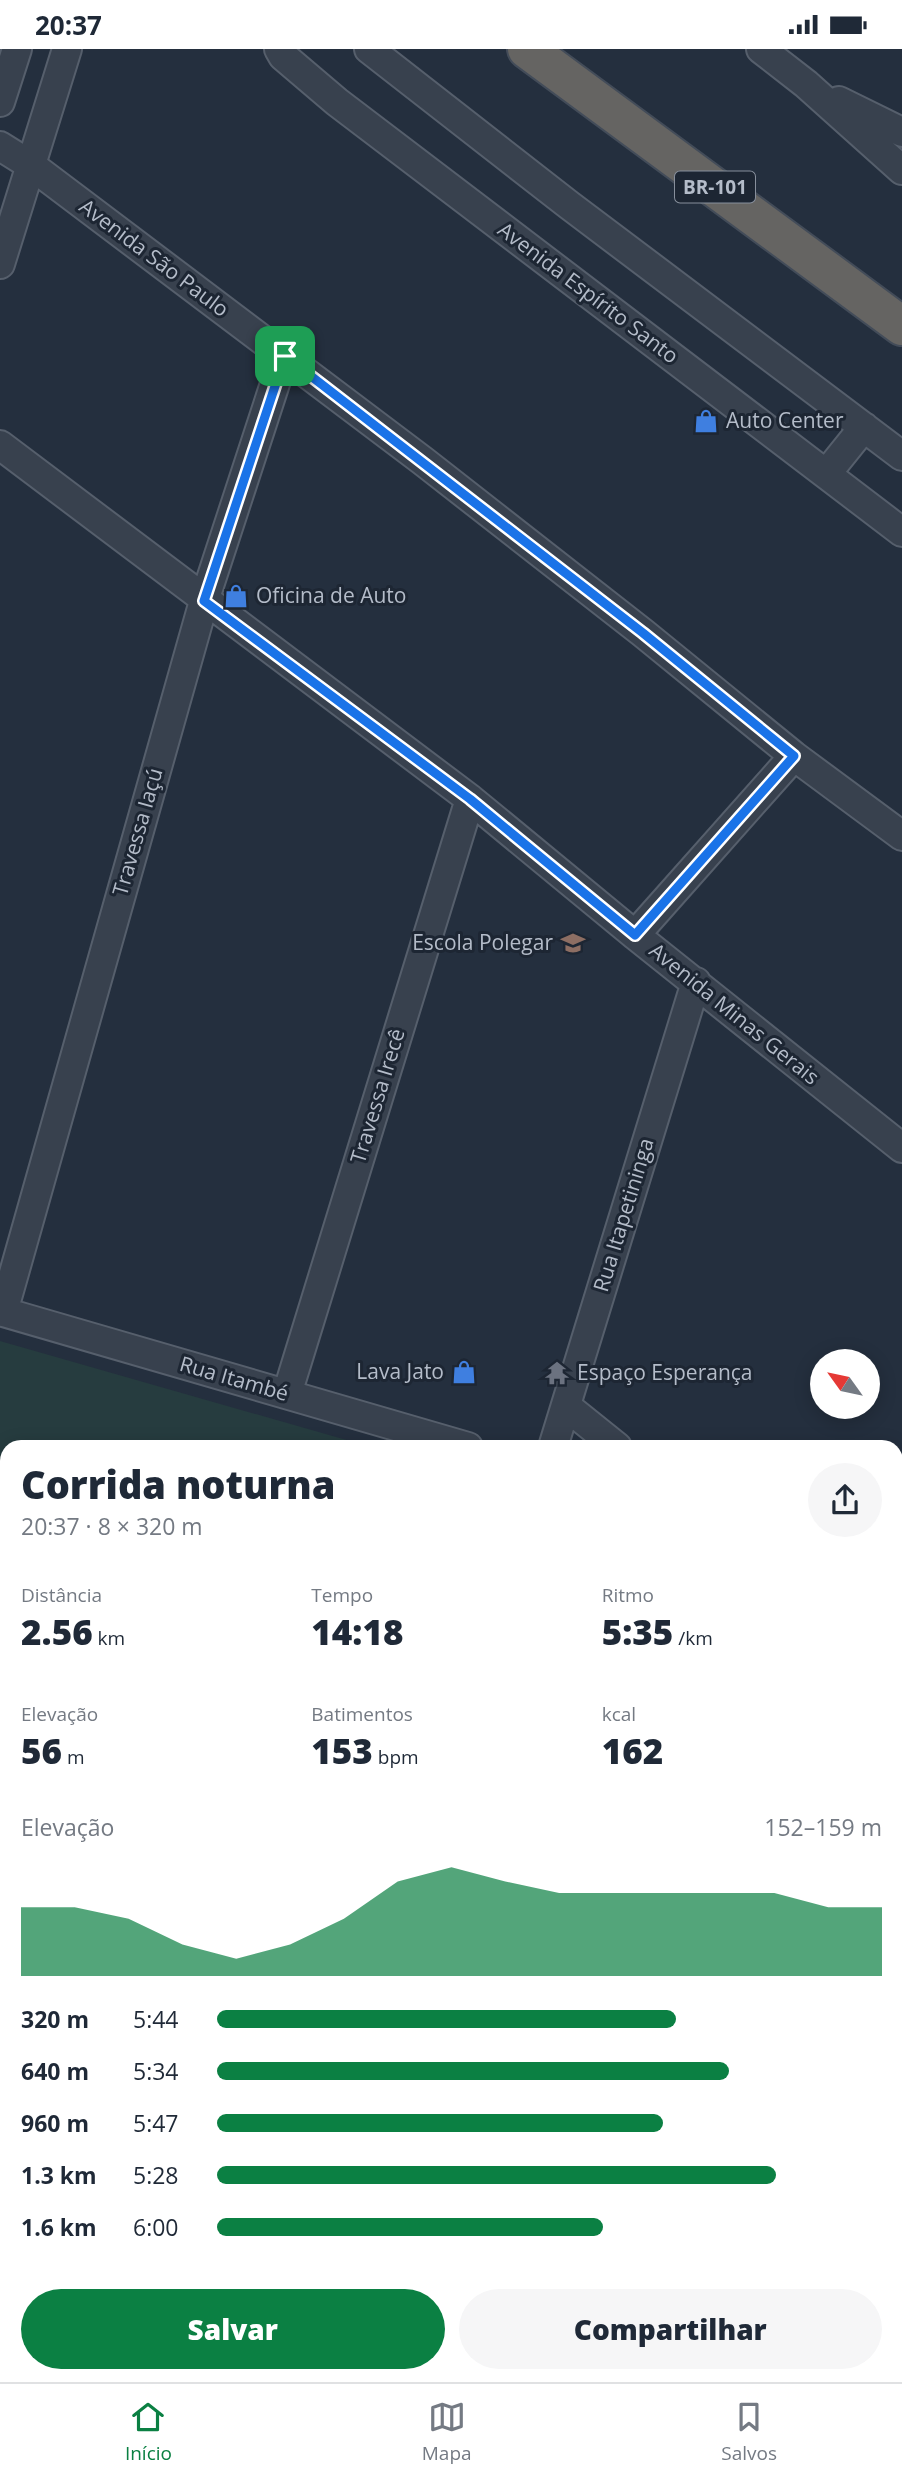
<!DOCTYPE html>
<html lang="pt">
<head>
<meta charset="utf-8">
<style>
	:root { --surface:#fff; --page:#f6f6f7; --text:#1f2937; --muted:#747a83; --line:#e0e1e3; --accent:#0b8043 }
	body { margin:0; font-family:"Open Sans",sans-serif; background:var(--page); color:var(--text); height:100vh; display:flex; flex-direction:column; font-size:26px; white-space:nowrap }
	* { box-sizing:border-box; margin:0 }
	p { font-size:23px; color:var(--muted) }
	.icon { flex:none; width:38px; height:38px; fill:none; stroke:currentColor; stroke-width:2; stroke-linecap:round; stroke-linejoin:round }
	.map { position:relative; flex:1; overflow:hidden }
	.drawer { position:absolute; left:0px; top:1391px; width:903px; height:943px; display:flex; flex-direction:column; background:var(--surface); border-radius:21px 21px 0 0; box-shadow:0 4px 18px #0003 }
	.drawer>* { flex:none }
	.needle { width:46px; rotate:303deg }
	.fabs { position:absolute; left:810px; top:1300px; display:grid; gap:14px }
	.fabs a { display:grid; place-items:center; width:70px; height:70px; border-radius:50%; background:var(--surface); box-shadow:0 4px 18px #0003; font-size:35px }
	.pin { position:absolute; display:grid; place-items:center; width:60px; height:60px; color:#fff; margin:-30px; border-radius:14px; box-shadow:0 4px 10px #0006 }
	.round { display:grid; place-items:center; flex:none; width:74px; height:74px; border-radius:37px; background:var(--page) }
	.head { display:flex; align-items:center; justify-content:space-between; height:119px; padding:0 21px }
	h1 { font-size:38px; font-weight:800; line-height:52px }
	.stats { display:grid; grid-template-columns:repeat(3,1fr); gap:10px; height:119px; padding:7px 21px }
	.stats div { display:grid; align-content:center }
	.stats b { font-size:35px; font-weight:800 }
	.stats small { font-size:19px; font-weight:400 }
	.stats p { font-size:19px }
	.chart { height:196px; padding:14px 21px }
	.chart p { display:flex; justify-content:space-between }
	.chart svg { width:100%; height:126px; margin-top:7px; fill:var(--accent); opacity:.7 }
	.primary-button { display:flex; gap:14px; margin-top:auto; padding:14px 21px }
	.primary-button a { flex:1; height:80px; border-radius:42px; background:var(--accent); color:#fff; font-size:28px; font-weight:800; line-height:80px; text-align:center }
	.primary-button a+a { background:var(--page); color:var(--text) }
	ul { padding:0 21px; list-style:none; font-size:23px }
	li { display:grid; grid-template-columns:112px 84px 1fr; align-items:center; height:52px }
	li i { height:18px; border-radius:9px; background:var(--accent) }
	.status { display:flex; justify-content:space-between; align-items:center; height:49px; padding:0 35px; background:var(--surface); direction:ltr }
	.status svg { height:19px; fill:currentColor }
	.dock { display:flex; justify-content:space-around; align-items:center; height:98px; border-top:2px solid var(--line); background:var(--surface); font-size:19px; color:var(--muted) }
	.dock a { display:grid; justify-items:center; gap:4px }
	.dock .selected { color:var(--accent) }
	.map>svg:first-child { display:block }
	.green { fill:#263c3f }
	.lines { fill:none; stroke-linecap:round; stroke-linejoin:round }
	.stream { stroke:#394c67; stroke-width:10 }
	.building { fill:#455162; stroke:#1f2835; stroke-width:2 }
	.minor-casing { stroke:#565f6c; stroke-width:32 }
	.trunk-casing { stroke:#434c59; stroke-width:42 }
	.minor { stroke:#38414e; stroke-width:28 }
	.trunk { stroke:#656462; stroke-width:38 }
	.route-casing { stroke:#fff; stroke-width:14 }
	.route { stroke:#1a73e8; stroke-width:9 }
	.labels { text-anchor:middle; stroke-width:6; stroke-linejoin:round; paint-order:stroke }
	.shield { fill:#1d2633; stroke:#878f9c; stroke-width:2 }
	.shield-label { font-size:19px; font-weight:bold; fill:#b4bcc9 }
	.street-label { font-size:21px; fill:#b4bcc9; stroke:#1d2633 }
	.poi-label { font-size:21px; fill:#b4bcc9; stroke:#1d2633; text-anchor:start }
</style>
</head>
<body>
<div class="status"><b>20:37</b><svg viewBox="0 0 49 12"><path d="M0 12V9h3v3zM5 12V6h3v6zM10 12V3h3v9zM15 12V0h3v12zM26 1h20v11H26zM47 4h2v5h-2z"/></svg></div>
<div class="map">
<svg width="902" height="2333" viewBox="0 0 902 2333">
	<rect width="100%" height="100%" fill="#242f3e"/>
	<path class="green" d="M0 1292 371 1398H7V1577L0 1575Z"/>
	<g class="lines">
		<path class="stream" d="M896 2317 902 2318"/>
	</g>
	<path class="building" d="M382 2328H439L437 2333H401Z"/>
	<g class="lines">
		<g class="minor-casing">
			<path id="minor" d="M279 0 283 7 337 53 902 483
				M369 0 569 156 902 407
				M761 0 806 35 902 121
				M839 52 902 83
				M0 53 17 0
				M0 97 32 117 423 412 643 584 794 707 902 787
				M0 215 67 0
				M0 396 470 750 635 886 902 1099
				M827 424 864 378
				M635 886 794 707
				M0 1262 468 1398
				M3 1263 204 552 284 307
				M287 1345 470 750
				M566 1357 617 1398
				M553 1398 696 933
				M0 1608 7 1610
				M896 1623 902 1628
				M0 1929 7 1931
				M896 1983 902 1988
				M0 2248 7 2250
				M267 2328 284 2333"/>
		</g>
		<g class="trunk-casing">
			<path id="trunk" d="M527 0 902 277"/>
		</g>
		<use href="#minor" class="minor"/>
		<use href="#trunk" class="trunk"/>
	</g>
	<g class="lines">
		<g class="route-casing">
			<path id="route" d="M285 307 643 584 794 707 635 886 470 750 204 552Z"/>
		</g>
		<use href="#route" class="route"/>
	</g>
	<defs>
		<g id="shop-bare" transform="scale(1.89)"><path d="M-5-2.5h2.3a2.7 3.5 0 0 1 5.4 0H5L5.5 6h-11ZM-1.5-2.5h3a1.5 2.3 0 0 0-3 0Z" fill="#3f7fe0" stroke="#1d2633" stroke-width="2.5" paint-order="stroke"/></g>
		<g id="school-bare" transform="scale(1.89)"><path d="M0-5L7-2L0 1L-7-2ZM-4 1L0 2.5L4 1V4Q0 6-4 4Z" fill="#8d6e63" stroke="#1d2633" stroke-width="2.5" paint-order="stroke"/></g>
		<g id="temple-bare" transform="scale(1.89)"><path d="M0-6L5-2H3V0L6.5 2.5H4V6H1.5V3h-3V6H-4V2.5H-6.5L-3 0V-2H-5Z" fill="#6b7280" stroke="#1d2633" stroke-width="2.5" paint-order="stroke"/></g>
	</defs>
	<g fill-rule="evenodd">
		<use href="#shop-bare" x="706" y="372"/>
		<use href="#shop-bare" x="236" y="547"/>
		<use href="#school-bare" x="573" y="894"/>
		<use href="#shop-bare" x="464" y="1323"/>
		<use href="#temple-bare" x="557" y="1324"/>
	</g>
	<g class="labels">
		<rect class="shield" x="675" y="122.5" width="80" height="31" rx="5"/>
		<g class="shield-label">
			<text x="715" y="145">BR-101</text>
		</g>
		<g class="street-label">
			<text transform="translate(154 209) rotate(37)" y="7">Avenida São Paulo</text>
			<text transform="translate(588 244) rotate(37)" y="7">Avenida Espírito Santo</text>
			<text transform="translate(138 783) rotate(-74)" y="7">Travessa Iaçú</text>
			<text transform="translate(734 965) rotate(39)" y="7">Avenida Minas Gerais</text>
			<text transform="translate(378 1047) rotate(-73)" y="7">Travessa Irecê</text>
			<text transform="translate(624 1166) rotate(-73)" y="7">Rua Itapetininga</text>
			<text transform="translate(234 1330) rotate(16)" y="7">Rua Itambé</text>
		</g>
		<g class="poi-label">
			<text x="726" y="379">Auto Center</text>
			<text x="256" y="554">Oficina de Auto</text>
			<text x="553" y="901" text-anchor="end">Escola Polegar</text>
			<text x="444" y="1330" text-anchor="end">Lava Jato</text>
			<text x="577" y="1331">Espaço Esperança</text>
		</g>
	</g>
</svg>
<div class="fabs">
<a><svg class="needle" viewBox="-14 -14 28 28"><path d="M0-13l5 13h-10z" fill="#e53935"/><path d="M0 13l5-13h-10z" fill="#747a83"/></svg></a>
</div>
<div class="pin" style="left:285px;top:307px;background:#1e9e55"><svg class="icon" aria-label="arrive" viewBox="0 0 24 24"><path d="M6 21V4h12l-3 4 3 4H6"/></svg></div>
<section class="drawer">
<div class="head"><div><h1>Corrida noturna</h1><p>20:37 · 8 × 320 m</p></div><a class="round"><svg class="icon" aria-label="share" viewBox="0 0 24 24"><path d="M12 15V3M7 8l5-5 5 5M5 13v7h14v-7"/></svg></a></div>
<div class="stats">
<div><p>Distância</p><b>2.56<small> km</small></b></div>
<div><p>Tempo</p><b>14:18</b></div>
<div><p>Ritmo</p><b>5:35<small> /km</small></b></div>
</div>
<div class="stats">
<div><p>Elevação</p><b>56<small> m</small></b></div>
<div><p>Batimentos</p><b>153<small> bpm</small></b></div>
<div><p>kcal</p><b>162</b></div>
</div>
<div class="chart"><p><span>Elevação</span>152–159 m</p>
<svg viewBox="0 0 160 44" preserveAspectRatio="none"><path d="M0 44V20L10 20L20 24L30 33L40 38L50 33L60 24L70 11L80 6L90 11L100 15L110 15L120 15L130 15L140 15L150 20L160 20V44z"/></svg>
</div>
<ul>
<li><b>320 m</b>5:44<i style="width:69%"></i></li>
<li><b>640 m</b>5:34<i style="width:77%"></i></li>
<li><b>960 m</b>5:47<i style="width:67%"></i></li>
<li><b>1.3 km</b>5:28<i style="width:84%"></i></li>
<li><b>1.6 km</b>6:00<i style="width:58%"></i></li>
</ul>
<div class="primary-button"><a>Salvar</a><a>Compartilhar</a></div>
</section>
</div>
<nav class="dock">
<a class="selected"><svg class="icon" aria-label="home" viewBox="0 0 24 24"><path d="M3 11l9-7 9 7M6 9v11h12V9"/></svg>Início</a>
<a><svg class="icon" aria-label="map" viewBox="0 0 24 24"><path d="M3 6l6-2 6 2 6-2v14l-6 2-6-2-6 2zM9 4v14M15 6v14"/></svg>Mapa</a>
<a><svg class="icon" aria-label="saved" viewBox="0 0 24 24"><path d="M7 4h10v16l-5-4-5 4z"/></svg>Salvos</a>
</nav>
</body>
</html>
